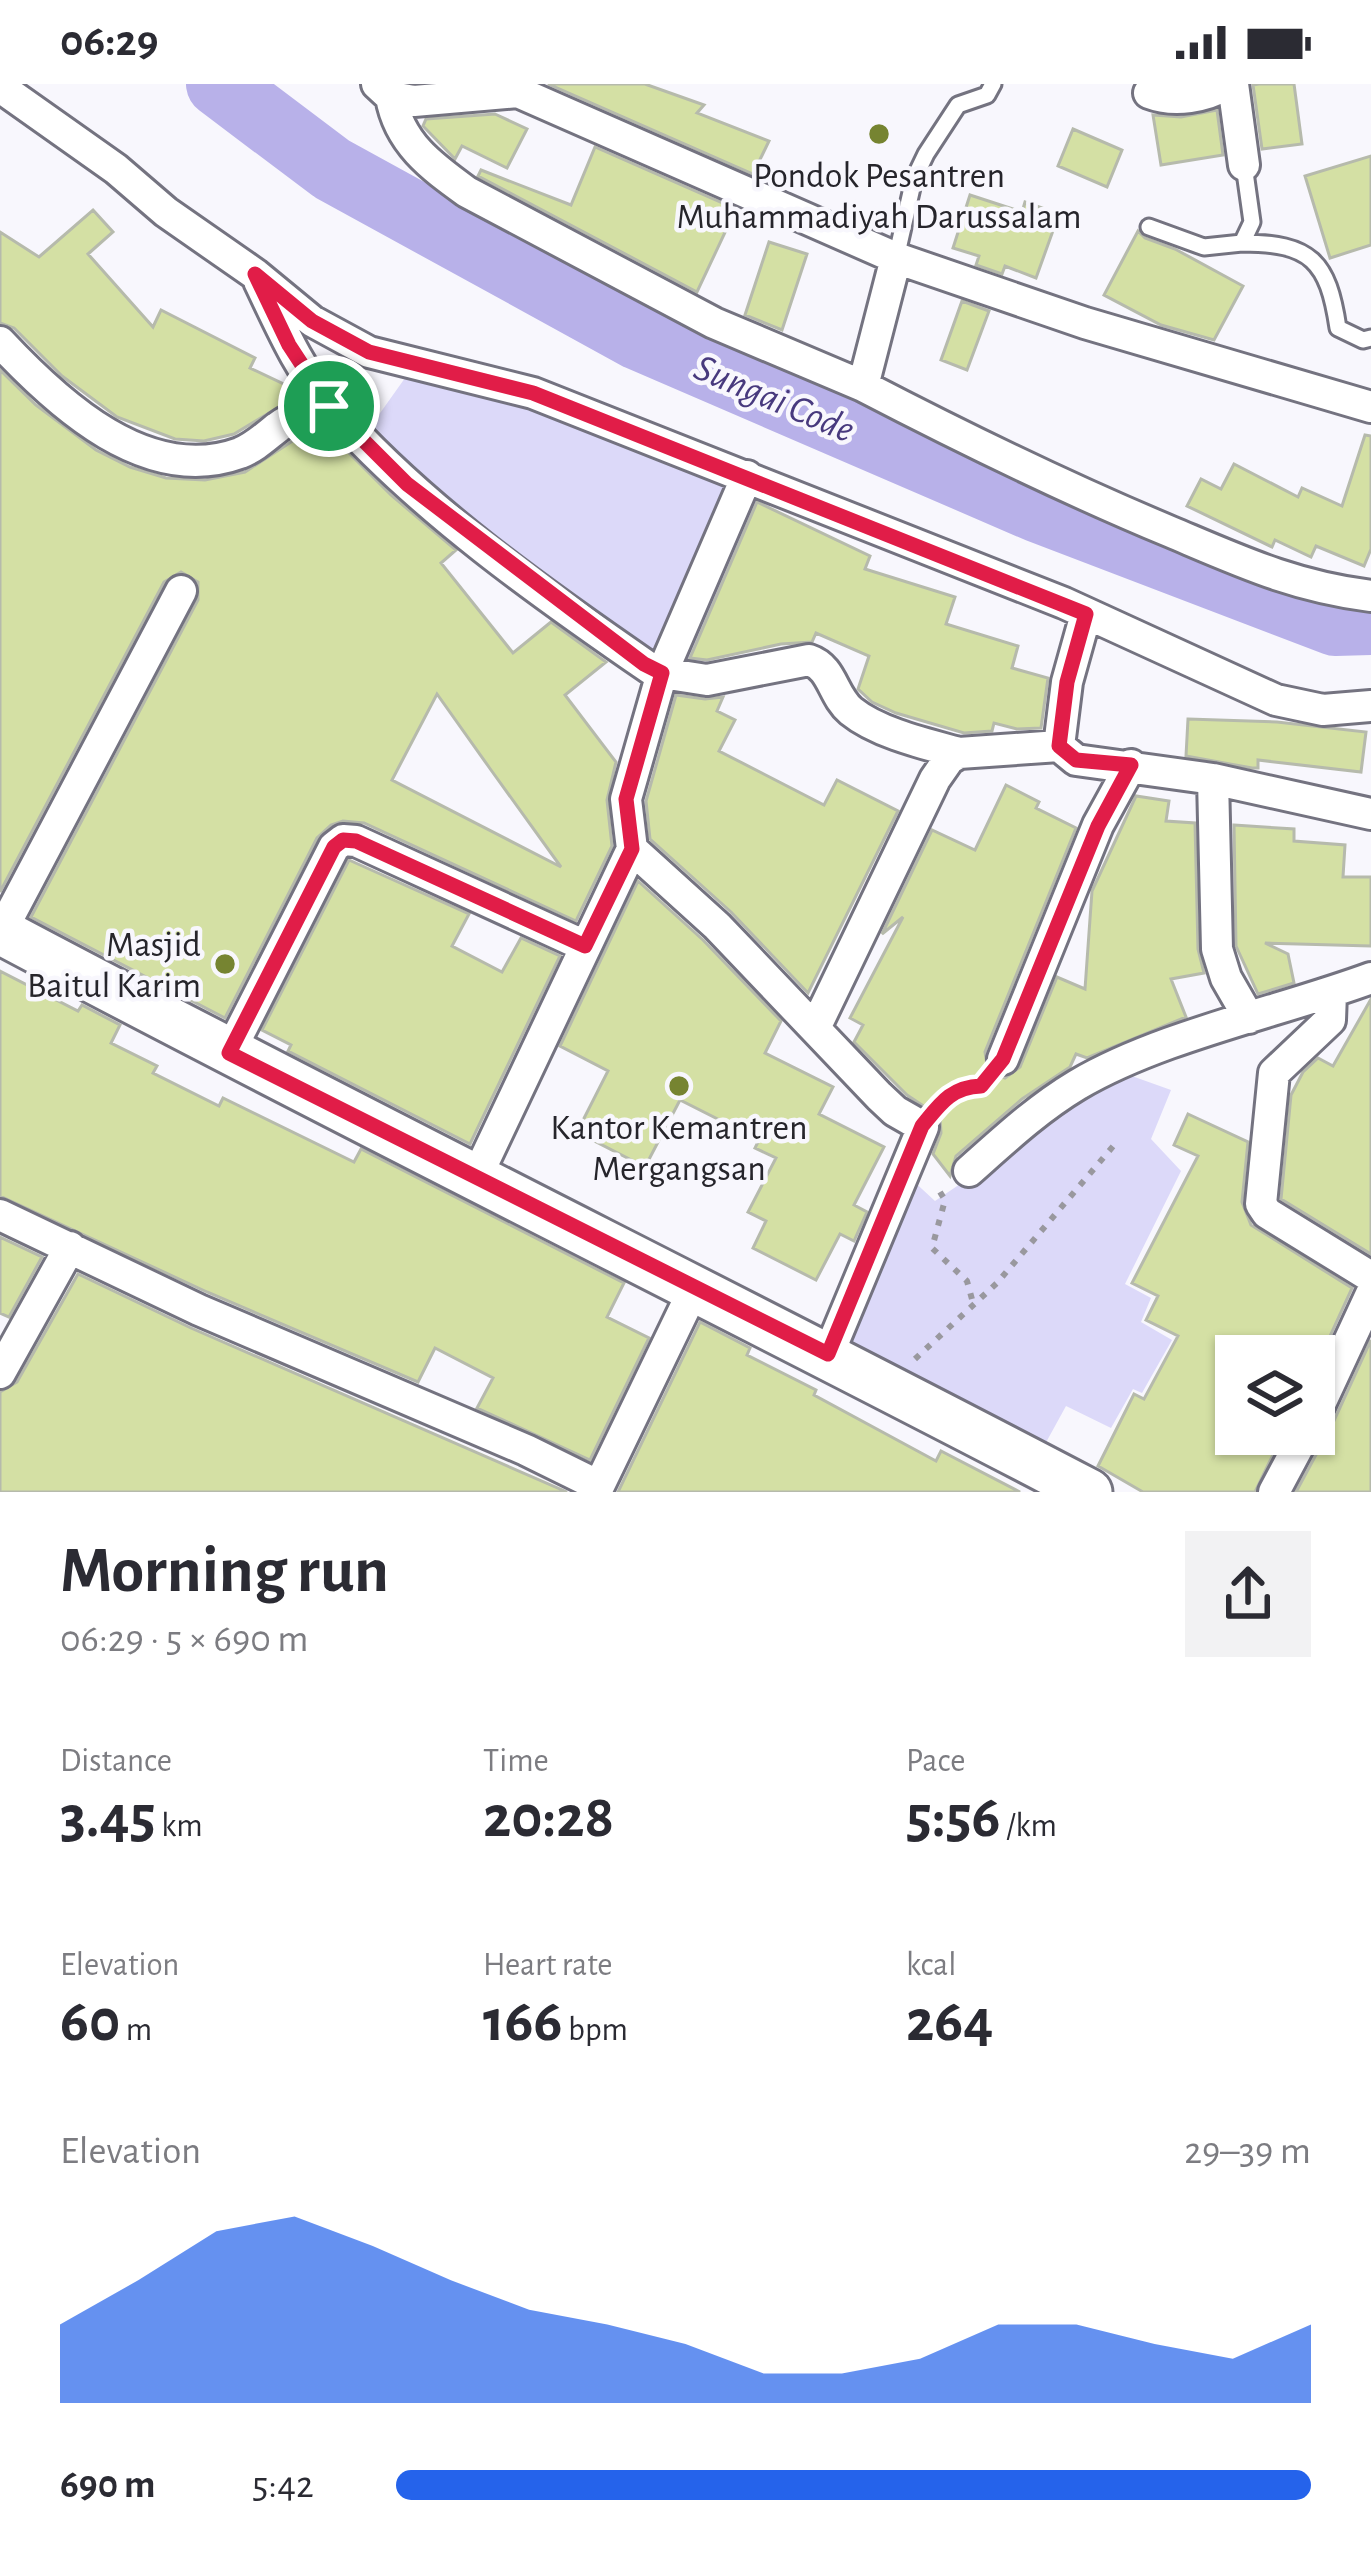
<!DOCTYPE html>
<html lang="en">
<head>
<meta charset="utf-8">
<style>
	:root { --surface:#fff; --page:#f2f2f3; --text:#2b2b33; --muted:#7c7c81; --accent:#2563eb }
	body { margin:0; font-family:"Alegreya Sans",sans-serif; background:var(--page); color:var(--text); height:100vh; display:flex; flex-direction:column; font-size:45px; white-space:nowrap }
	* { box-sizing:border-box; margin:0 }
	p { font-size:39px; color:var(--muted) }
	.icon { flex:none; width:66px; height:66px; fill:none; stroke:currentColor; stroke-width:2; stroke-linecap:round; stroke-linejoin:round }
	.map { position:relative; height:1408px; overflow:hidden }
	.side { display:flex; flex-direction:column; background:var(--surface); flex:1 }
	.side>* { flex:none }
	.tools { position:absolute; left:1215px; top:1251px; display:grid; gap:24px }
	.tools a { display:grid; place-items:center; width:120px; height:120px; border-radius:0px; background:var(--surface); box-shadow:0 3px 9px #0004; font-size:60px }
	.pin { position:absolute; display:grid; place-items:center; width:102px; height:102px; color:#fff; margin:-51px; border:6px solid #fff; border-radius:50%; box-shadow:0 3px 12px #0007 }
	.round { display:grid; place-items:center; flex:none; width:126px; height:126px; border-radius:0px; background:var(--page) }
	.overview { display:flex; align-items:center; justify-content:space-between; height:204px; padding:0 60px }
	h1 { font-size:66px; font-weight:600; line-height:90px }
	.metrics { display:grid; grid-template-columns:repeat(3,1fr); gap:18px; height:204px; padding:12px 60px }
	.metrics div { display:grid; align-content:center }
	.metrics b { font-size:60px; font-weight:600 }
	.metrics small { font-size:33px; font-weight:400 }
	.metrics p { font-size:33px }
	.chart { height:336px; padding:24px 60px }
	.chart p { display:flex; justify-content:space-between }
	.chart svg { width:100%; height:216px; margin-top:12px; fill:var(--accent); opacity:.7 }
	ul { padding:0 60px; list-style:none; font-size:39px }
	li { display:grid; grid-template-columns:192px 144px 1fr; align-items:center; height:90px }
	li i { height:30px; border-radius:15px; background:var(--accent) }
	.status { display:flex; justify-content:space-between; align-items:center; height:84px; padding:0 60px; background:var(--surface); direction:ltr }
	.status svg { height:33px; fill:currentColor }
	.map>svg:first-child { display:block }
	.green { fill:#dcd9f9 }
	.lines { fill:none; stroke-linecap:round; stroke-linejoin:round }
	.river { stroke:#b8b1e9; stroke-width:66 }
	.building { fill:#d4e0a4; stroke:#b6baac; stroke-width:3; fill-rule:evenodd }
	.service-casing { stroke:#747380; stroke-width:21 }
	.minor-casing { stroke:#747380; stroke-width:36 }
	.secondary-casing { stroke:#747380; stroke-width:51 }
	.path { stroke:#99989e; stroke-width:6; stroke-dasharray:6 9; stroke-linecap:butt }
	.service { stroke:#fff; stroke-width:15 }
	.minor { stroke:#fff; stroke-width:30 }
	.secondary { stroke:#fff; stroke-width:45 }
	.route-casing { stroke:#fff; stroke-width:24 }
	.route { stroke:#e11d48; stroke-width:15 }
	.poi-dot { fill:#768431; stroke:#f8f7fd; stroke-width:4.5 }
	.labels { text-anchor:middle; stroke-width:9; stroke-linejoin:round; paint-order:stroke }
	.poi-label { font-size:36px; fill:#26252b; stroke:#f8f7fd }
	.water-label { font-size:39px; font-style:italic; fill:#483a7e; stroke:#f8f7fd }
</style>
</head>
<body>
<div class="status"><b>06:29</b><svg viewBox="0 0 49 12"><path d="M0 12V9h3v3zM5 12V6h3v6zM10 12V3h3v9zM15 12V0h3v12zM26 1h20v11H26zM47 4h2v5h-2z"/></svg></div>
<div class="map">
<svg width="1371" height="1408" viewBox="0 0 1371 1408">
	<rect width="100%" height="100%" fill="#f8f7fd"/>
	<path class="green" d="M415 280 775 410 709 576 664 585 515 485 368 346Z
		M1129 991 1171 1006 1151 1055 1181 1087 1125 1200 1151 1214 1141 1238 1172 1256 1142 1309 1133 1305 1111 1344 1066 1322 1038 1373 840 1264 909 1093 935 1117 966 1096 974 1104 1040 1041Z"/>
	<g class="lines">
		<path class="river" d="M219 0 332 85 638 253 1039 426 1335 539 1371 538"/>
	</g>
	<path class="building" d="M548 0H645L704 21 697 29 769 57 753 90Z
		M1259 0H1294L1302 60 1262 65 1253 1Z
		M1217 26 1223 71 1161 81 1153 31 1181 33Z
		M495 30 527 45 507 84 462 62 455 75 423 42 426 35Z
		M1073 45 1122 66 1107 103 1058 82Z
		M595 63 736 125 697 208 478 92 481 86 571 121Z
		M1371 72V161L1330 174 1305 92Z
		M970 111 1022 128 1025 118 1059 130 1036 194 1005 182 1002 190 976 181 979 172 953 164Z
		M93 126 113 148 88 170 153 243 161 226 255 274 250 284 292 304 297 312 234 350 204 357 175 355 117 333 62 292 14 244 0 239V148L39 173Z
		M1138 147 1145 154 1175 165 1243 202 1214 256 1161 241 1104 211Z
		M769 158 807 170 782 246 745 231Z
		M962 217 989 227 967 286 941 276Z
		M0 286 36 321 96 366 130 383 166 394 205 396 245 388 294 356 324 344 391 411 456 466 441 479 513 569 551 538 606 578 565 611 616 678 607 716 612 762 576 837 364 739 343 737 331 741 317 754 225 934 31 833 198 516V498L181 488 164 498 0 808ZM437 610 491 686 561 783 392 696Z
		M1365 351 1371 352V465L1364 482 1316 462 1311 473 1275 456 1272 463 1187 422 1201 395 1221 405 1234 380 1298 413 1302 404 1342 422Z
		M757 418 870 472 865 485 955 513 946 540 1018 562 1012 584 1048 594 1041 644 1017 645 994 639 992 647 964 649 896 629 872 618 858 605 869 572 816 549 812 558 781 560 707 576 690 574Z
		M676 611 705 615 723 613 717 627 735 636 719 667 824 721 837 696 898 727 808 909 731 828 650 755 646 717Z
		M1188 635 1277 638 1366 648 1361 688 1258 676V684H1252L1186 672Z
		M1006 701 1039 718 1036 724 1076 744 985 968 988 988 1005 994 1020 983 1057 893 1085 905 1092 807 1136 712 1169 717 1166 737 1195 739 1198 865 1204 889 1171 895 1186 933 1087 974 1076 970 1070 983 1022 1015 956 1072 950 1092 933 1070 941 1049 940 1033 907 1011 854 958 863 941 850 934 903 833 882 850 932 746 975 766Z
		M1234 741 1294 745V757L1345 761 1343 793H1371V862L1265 859 1288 870 1294 899 1258 910 1236 862Z
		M349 776 469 830 452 862 502 888 521 854 560 872 470 1060 288 967 291 961 262 946Z
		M638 797 703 856 781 937 765 969 833 1003 819 1030 884 1063 854 1121 867 1128 854 1157 840 1150 816 1196 753 1164 766 1137 748 1128 776 1074 755 1064 759 1056 680 1016 645 1083 577 1048 608 987 560 962Z
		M0 887 78 927 82 921 120 941 111 959 157 982 153 989 219 1022 223 1014 354 1078 361 1065 624 1199 607 1233 649 1254 590 1376 477 1324 493 1294 435 1264 418 1298 207 1208 0 1112Z
		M1371 915V1170L1281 1115 1291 1011 1303 988 1318 974 1333 982Z
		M1188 1030 1248 1058 1242 1118 1251 1141 1352 1204 1314 1287V1272H1236V1350H1283L1255 1408H1143L1098 1382 1134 1310 1144 1315 1178 1252 1146 1236 1158 1212 1132 1199 1198 1072 1174 1061Z
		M0 1153 42 1173 9 1233 0 1229Z
		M78 1190 191 1244 567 1408H0V1308L17 1298Z
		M700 1238 750 1264 747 1271 816 1306 814 1311 936 1377 941 1367 1020 1408H618Z
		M1371 1256V1408H1296L1332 1341Z"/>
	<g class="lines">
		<g class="service-casing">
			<path id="service" d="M1149 143 1204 163 1242 159 1252 138 1244 81
				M1242 159C1311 159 1328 177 1338 244L1363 256 1371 254
				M896 174 914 95 926 70 958 21 987 11 993 0"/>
		</g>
		<g class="minor-casing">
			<path id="minor" d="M377 0 391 13 414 17 518 8 896 174 1085 239 1371 323
				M1233 0 1244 81
				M0 3 116 85 166 128 255 190 312 237 369 268 533 309 1064 519 1276 616 1323 626 1371 622
				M1149 9C1175 19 1205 13 1228 0
				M391 13C399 59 431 82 467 108L714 239 863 302
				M896 174 863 302C965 355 1065 404 1171 448 1242 478 1293 502 1371 512
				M259 197C280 241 300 288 332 324 420 424 542 510 651 585L662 589 747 392
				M0 258C58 320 147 403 240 369 255 363 265 353 278 343 293 332 312 327 330 322
				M1086 530 1067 598 1059 662 1076 676 1213 695 1371 730
				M1213 695 1217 865 1226 894 1249 934
				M632 765 717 842 879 1012 895 1027 923 1043 828 1271
				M1 848 181 507
				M1331 909 1330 936 1274 989 1261 1120 1267 1129 1371 1193
				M816 942 935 695 949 675 959 669 1059 662
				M229 969 334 763 343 756 356 757 585 862
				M1003 975 1098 741 1131 681
				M969 1087C1004 1056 1037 1025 1077 1001 1160 952 1279 928 1371 894
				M476 1094 632 765 626 715 662 589 707 596 809 576C833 584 832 611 851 627 878 649 926 660 959 669
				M0 1131 199 1226 526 1366 599 1402
				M0 1289 70 1163
				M1314 1333 1371 1210
				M596 1408 695 1203
				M1274 1408 1305 1350"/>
		</g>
		<g class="secondary-casing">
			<path id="secondary" d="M0 847C361 1039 728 1219 1089 1408"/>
		</g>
		<path class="path" d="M944 1016 962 1003 981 1002 984 998
			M940 1108 945 1116 932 1164 967 1197 973 1219
			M915 1275 997 1199 1115 1060"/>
		<use href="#service" class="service"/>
		<use href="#minor" class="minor"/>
		<use href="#secondary" class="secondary"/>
	</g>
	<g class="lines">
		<g class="route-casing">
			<path id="route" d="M255 190 312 237 369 268 533 309 1086 530 1067 598 1059 662 1076 676 1131 681 1098 742 1003 975 981 1002C951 1003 940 1020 922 1042L828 1270 229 969 334 763 343 756 356 757 585 862 632 765 626 715 662 589 644 580 407 400 329 322 289 261Z"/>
		</g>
		<use href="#route" class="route"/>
	</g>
	<g class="poi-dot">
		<circle cx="879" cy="50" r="12"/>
		<circle cx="225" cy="880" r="12"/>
		<circle cx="679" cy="1002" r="12"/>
	</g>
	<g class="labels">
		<g class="poi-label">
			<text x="879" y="103">Pondok Pesantren<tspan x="879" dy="41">Muhammadiyah Darussalam</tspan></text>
			<text x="201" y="872" text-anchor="end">Masjid<tspan x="201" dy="41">Baitul Karim</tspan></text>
			<text x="679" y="1055">Kantor Kemantren<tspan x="679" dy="41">Mergangsan</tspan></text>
		</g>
		<g class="water-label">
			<text transform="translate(775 313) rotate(23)" y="14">Sungai Code</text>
		</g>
	</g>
</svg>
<div class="tools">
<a><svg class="icon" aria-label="layers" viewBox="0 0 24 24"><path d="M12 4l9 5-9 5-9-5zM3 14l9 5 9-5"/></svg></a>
</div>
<div class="pin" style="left:329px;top:322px;background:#1e9e55"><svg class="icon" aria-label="arrive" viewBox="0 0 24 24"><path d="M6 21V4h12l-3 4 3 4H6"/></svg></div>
</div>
<section class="side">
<div class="overview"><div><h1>Morning run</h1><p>06:29 · 5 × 690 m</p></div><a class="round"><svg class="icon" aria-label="share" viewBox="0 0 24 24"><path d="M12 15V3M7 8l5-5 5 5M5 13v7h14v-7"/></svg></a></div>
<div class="metrics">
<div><p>Distance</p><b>3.45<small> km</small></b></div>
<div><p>Time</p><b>20:28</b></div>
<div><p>Pace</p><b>5:56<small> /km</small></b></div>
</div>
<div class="metrics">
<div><p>Elevation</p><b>60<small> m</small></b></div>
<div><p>Heart rate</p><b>166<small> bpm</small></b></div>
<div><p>kcal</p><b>264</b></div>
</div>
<div class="chart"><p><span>Elevation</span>29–39 m</p>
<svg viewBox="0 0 160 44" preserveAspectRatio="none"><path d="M0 44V28L10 19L20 9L30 6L40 12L50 19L60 25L70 28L80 32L90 38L100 38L110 35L120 28L130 28L140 32L150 35L160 28V44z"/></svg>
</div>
<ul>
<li><b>690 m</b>5:42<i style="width:100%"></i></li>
</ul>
</section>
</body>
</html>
